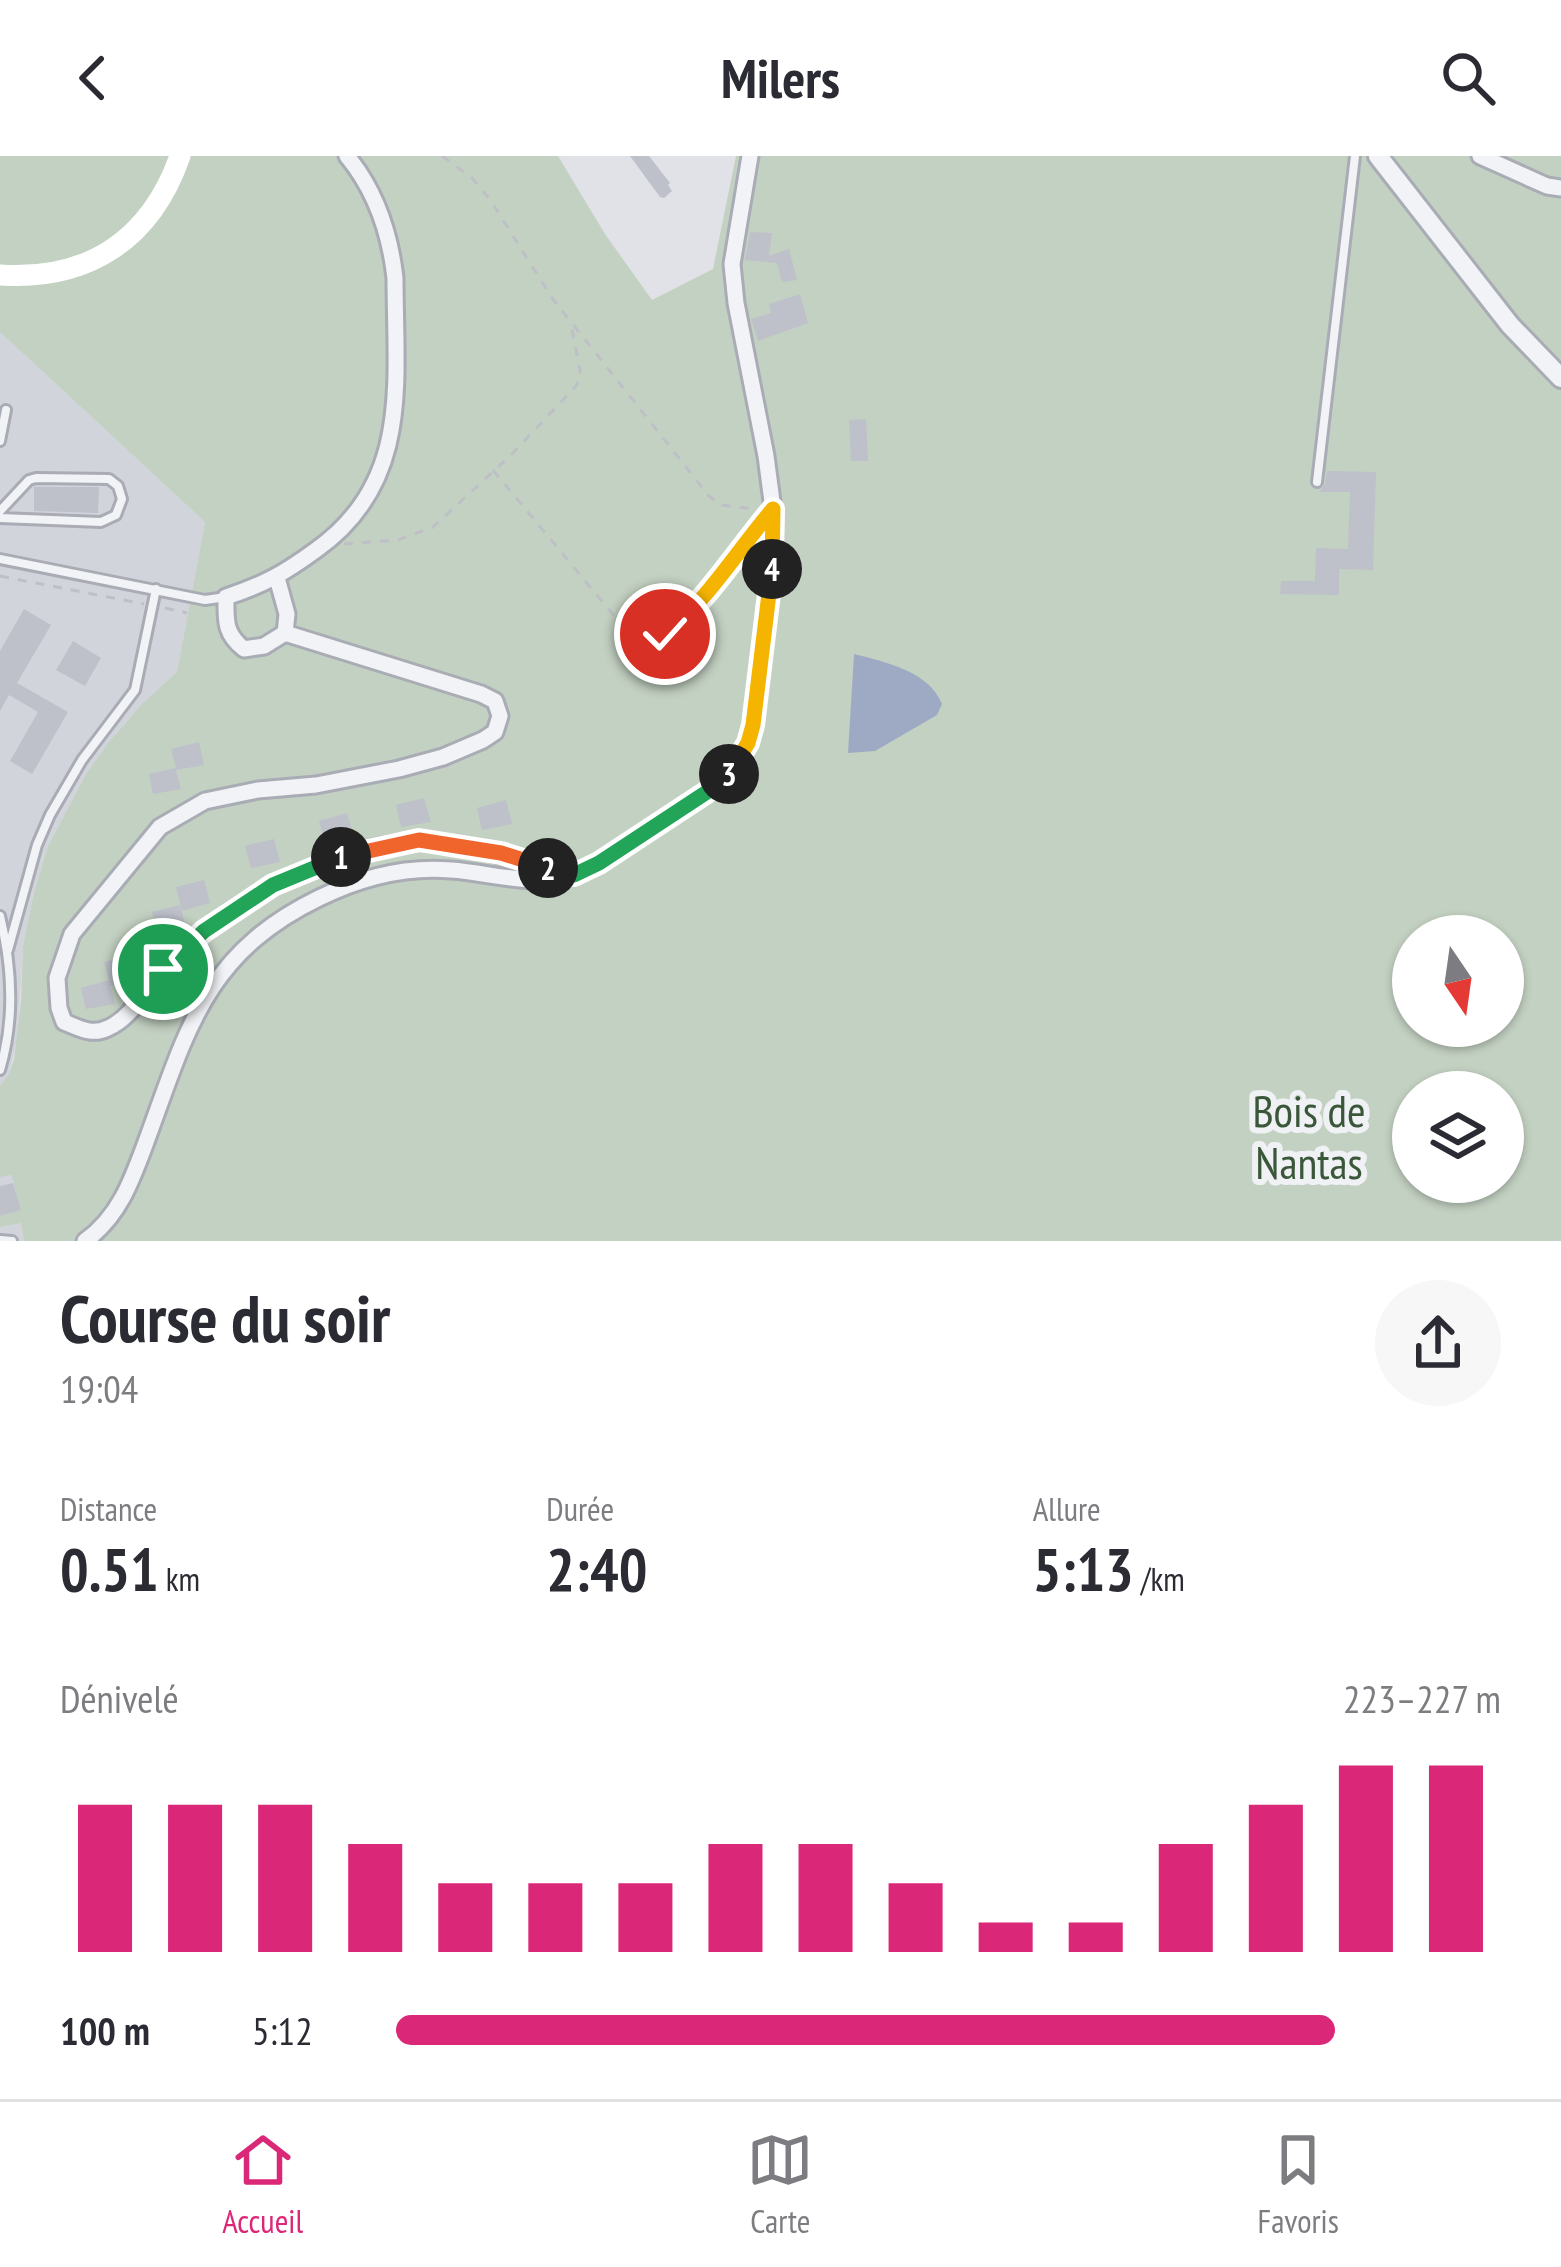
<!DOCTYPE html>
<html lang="fr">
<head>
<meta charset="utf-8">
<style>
	:root { --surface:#fff; --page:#f7f7f7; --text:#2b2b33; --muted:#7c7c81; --line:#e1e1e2; --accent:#db2777 }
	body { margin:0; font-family:"PT Sans Narrow",sans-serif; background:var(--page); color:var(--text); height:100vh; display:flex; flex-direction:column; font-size:45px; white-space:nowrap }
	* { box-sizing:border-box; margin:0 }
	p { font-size:39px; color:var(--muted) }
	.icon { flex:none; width:66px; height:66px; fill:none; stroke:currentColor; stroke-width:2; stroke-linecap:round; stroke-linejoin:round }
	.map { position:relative; height:1085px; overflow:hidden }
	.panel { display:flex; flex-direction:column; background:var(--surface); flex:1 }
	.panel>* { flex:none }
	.needle { width:78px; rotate:167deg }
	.tools { position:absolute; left:1392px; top:759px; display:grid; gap:24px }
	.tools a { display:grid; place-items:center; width:132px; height:132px; border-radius:50%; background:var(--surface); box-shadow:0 3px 9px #0004; font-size:60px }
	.pin { position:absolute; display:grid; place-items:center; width:102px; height:102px; color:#fff; margin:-51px; border:6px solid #fff; border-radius:50%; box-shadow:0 3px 12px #0007 }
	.km { position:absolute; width:60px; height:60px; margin:-30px; border-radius:50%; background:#222; color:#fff; font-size:33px; line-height:60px; text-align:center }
	.round { display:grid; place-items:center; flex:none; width:126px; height:126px; border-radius:63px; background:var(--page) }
	.headline { display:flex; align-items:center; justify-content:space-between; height:204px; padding:0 60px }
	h1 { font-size:66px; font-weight:600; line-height:90px }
	.metrics { display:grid; grid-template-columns:repeat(3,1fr); gap:18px; height:204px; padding:12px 60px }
	.metrics div { display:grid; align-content:center }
	.metrics b { font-size:60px; font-weight:600 }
	.metrics small { font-size:33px; font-weight:400 }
	.metrics p { font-size:33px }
	.chart { height:336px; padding:24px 60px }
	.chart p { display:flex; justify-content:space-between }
	.chart svg { width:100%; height:216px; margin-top:12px; stroke:var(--accent); stroke-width:6 }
	ul { padding:0 60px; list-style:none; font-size:39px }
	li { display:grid; grid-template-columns:192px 144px 1fr; align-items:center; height:90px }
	li i { height:30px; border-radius:15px; background:var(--accent) }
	header { display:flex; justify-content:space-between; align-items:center; height:156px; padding:0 60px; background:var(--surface); font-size:54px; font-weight:600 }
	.dock { display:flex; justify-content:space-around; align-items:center; height:168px; border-top:3px solid var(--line); background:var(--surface); font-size:33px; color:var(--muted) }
	.dock a { display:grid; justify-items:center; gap:6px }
	.dock .current { color:var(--accent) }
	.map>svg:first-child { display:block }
	.built { fill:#d2d4dc }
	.green { fill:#c3d1c2; fill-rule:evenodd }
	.water { fill:#9eaac4 }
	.building { fill:#bec0ca }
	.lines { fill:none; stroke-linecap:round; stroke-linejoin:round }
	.service-casing { stroke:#a9acb4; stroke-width:14 }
	.minor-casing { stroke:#a9acb4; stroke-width:21 }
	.tertiary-casing { stroke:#a9acb4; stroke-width:24 }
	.path { stroke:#bec0c6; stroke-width:3; stroke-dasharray:9 9; stroke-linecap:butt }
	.service { stroke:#f2f3f6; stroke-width:8 }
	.minor { stroke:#f2f3f6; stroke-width:15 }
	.tertiary { stroke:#f2f3f6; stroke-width:18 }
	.secondary { stroke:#fff; stroke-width:21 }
	.split-1-casing { stroke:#fff; stroke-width:24 }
	.split-2-casing { stroke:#fff; stroke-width:24 }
	.split-3-casing { stroke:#fff; stroke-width:24 }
	.split-4-casing { stroke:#fff; stroke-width:24 }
	.split-5-casing { stroke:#fff; stroke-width:24 }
	.split-1 { stroke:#22a559; stroke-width:15 }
	.split-2 { stroke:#f0652b; stroke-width:15 }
	.split-3 { stroke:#22a559; stroke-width:15 }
	.split-4 { stroke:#f5b400; stroke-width:15 }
	.split-5 { stroke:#f5b400; stroke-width:15 }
	.labels { text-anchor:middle; stroke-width:12; stroke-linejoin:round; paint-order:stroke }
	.park-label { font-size:45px; fill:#3a5839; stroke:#eff1f5 }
</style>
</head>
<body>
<header><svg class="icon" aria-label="back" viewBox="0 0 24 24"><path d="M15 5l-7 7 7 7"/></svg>Milers<svg class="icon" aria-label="search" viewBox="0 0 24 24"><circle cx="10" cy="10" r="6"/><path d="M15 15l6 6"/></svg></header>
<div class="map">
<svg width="1561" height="1085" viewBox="0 0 1561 1085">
	<rect width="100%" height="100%" fill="#e0e2e7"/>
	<path class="built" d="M0 176 205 366 177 516 125 567 86 618 48 690 34 736 23 790 18 878 9 919 51 1085H0Z"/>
	<path class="green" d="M0 0H558L605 78 652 144 713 113 736 0H1561V1085H24L21 1067 0 1071V1060L20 1054 12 1019 0 1021V930L9 918 14 903 21 845 23 790 34 736 48 690 86 618 109 586 143 547 177 516 205 366 0 176ZM1413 780H1503V870H1413ZM1413 936H1503V1026H1413Z"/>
	<path class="water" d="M854 498C885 506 929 515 942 548L937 559 875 595 848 597Z"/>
	<path class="building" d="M630 0H649L670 27 668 29 672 35 664 42 660 41Z
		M750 76 772 77 769 100 789 93 797 124 782 126 777 107 745 104Z
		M800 138 808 167 758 185 751 163 771 157 769 148Z
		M866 263 868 305H851L849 264Z
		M1327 315 1376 316 1373 414 1339 413V439L1280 438 1281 425H1315L1316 392 1348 393 1350 336H1319L1325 328Z
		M34 331H99L98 357 34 355Z
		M24 453 51 469 17 527 68 556 32 618 10 605 38 556 9 539 0 555V495Z
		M73 485 101 502 85 530 56 514Z
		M199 586 204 609 176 614 181 633 153 638 149 618 176 612 171 593Z
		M424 642 431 666 401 671 396 649Z
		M506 644 512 668 482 674 477 652Z
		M347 657 354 681 325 686 319 665Z
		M274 683 280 706 251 712 245 690Z
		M204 724 210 747 182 755 176 731Z
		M180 749 186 772 158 780 152 756Z
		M157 774 162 798 134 805 128 781Z
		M133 799 139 823 110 830 115 848 86 853 81 832 109 824 104 806Z
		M13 1027 21 1054 0 1060V1030Z"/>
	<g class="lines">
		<g class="service-casing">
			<path id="service" d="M0 285 6 254
				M1317 326 1355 0
				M0 355 29 324 36 322 109 323 118 330 122 343 116 359 101 366 0 362
				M0 403 205 444 226 441
				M0 760C12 810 15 864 0 914
				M8 794 37 689 50 659 82 604 135 534 156 433
				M0 1084 12 1085"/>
		</g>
		<g class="minor-casing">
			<path id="minor" d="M1480 0 1547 30 1561 32
				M277 422 287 458 285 477 264 490 244 493C224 477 226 464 226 441 265 428 283 418 316 394 412 326 395 226 395 122 390 78 376 35 347 0
				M285 477 481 538 495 545 500 560 495 576 483 584 443 601 399 613 316 629 258 634 205 645 160 671 72 778 57 822 59 852 64 866C79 872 92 880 108 872 133 861 146 832 164 813 227 744 321 696 414 685 426 684 439 687 450 689 491 695 527 706 567 717
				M85 1085C119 1061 132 1024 146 986 187 875 204 798 319 742 360 722 406 710 451 714 481 716 512 725 542 724 554 723 567 721 578 717 603 707 625 690 648 675 675 657 707 641 729 617 742 603 749 587 753 569L774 385 773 353 766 300 736 147 732 108 750 0"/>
		</g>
		<g class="tertiary-casing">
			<path id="tertiary" d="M1378 0 1510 169 1561 222"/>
		</g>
		<path class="path" d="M442 0 472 22 491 45 552 142 709 340 721 349 755 353
			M493 314 640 491C698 461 719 415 760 368
			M344 388 398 384 433 371 511 299 576 230 581 220 571 168
			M0 420 144 448
			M165 452 187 457"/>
		<use href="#service" class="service"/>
		<use href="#minor" class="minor"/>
		<use href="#tertiary" class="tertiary"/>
		<path class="secondary" d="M0 119C89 125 151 83 180 0"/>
	</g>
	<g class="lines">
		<g class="split-1-casing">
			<path id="split-1" d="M163 813 204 775 273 729 341 701"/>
		</g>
		<g class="split-2-casing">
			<path id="split-2" d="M341 701 419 684 501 697 548 712"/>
		</g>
		<g class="split-3-casing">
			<path id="split-3" d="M548 712 574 719 599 707 710 634 729 618"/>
		</g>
		<g class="split-4-casing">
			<path id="split-4" d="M729 618 748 587 753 569 772 413"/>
		</g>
		<g class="split-5-casing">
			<path id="split-5" d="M665 478C708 444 737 395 773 353L772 413"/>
		</g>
		<use href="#split-1" class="split-1"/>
		<use href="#split-2" class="split-2"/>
		<use href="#split-3" class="split-3"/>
		<use href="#split-4" class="split-4"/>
		<use href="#split-5" class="split-5"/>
	</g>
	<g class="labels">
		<g class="park-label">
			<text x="1309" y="971">Bois de<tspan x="1309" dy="52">Nantas</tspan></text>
		</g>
	</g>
</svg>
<div class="tools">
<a><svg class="needle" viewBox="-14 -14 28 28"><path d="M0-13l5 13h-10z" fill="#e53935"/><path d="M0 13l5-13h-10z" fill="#7c7c81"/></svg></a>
<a><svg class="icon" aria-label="layers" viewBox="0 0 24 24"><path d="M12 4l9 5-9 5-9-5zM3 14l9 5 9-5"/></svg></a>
</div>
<div class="pin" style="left:163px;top:813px;background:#1e9e55"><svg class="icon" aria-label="arrive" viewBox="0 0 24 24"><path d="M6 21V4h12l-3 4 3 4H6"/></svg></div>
<div class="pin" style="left:665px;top:478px;background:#d93025"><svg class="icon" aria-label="check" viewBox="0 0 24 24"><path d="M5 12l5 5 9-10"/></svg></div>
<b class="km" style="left:341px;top:701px">1</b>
<b class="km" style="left:548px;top:712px">2</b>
<b class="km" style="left:729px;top:618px">3</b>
<b class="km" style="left:772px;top:413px">4</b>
</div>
<section class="panel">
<div class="headline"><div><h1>Course du soir</h1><p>19:04</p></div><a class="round"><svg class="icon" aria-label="share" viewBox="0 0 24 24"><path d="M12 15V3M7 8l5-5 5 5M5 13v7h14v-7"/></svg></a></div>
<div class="metrics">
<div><p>Distance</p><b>0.51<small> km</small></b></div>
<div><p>Durée</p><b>2:40</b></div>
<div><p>Allure</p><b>5:13<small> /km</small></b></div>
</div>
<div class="chart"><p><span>Dénivelé</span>223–227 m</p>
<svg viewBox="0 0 160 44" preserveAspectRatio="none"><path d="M5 44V14M15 44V14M25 44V14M35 44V22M45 44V30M55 44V30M65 44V30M75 44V22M85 44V22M95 44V30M105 44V38M115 44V38M125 44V22M135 44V14M145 44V6M155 44V6"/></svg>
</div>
<ul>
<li><b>100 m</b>5:12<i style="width:85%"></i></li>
</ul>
</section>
<nav class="dock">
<a class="current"><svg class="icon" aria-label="home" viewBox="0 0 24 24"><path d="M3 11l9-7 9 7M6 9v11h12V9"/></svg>Accueil</a>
<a><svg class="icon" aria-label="map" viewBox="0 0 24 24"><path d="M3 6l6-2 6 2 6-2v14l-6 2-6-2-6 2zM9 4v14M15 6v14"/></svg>Carte</a>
<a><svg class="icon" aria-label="saved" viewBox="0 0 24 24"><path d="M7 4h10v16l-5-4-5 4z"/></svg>Favoris</a>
</nav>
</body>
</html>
